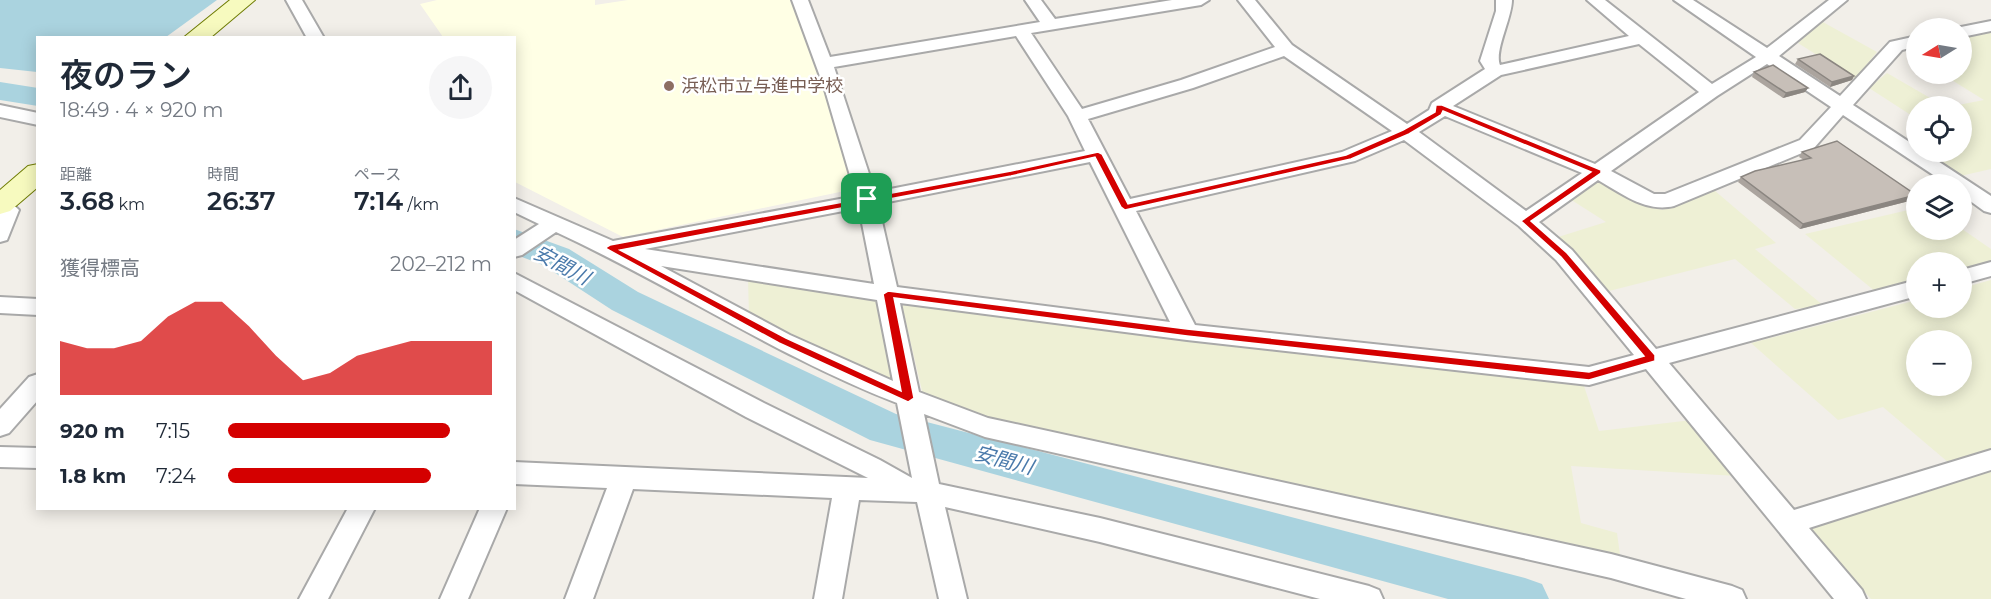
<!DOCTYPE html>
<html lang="ja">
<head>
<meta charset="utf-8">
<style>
	:root { --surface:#fff; --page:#f6f6f7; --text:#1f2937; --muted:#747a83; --accent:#d40000 }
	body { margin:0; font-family:Montserrat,"Noto Sans JP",sans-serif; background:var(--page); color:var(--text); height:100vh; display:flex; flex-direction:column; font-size:22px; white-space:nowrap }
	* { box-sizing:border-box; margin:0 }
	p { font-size:20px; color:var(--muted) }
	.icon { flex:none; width:33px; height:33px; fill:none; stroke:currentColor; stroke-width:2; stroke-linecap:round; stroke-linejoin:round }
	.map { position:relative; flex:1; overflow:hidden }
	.drawer { position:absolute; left:36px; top:36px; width:480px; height:474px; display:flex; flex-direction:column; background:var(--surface); border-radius:0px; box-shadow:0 3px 15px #0003 }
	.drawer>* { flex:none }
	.needle { width:39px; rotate:259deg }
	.tools { position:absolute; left:1906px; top:18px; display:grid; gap:12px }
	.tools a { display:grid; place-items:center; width:66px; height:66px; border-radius:50%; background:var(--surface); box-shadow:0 3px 15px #0003; font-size:30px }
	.pin { position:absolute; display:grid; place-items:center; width:51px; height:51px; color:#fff; margin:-26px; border-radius:12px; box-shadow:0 3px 9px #0006 }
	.round { display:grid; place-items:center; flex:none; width:63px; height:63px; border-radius:32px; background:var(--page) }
	.head { display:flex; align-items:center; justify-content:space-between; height:102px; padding:0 24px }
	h1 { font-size:33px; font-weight:600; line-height:45px }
	.metrics { display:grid; grid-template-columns:repeat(3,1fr); gap:9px; height:102px; padding:6px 24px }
	.metrics div { display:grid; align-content:center }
	.metrics b { font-size:26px; font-weight:600 }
	.metrics small { font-size:16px; font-weight:400 }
	.metrics p { font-size:16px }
	.chart { height:168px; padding:12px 24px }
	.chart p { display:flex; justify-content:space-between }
	.chart svg { width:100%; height:108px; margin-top:6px; fill:var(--accent); opacity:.7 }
	ul { padding:0 24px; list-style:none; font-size:20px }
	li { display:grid; grid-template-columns:96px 72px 1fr; align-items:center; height:45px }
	li i { height:15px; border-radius:8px; background:var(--accent) }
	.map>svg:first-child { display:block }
	.education { fill:#ffffe5 }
	.farmland { fill:#eef0d5; fill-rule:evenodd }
	.water { fill:#aad3df }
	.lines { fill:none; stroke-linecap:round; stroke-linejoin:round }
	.river { fill:#aad3df; fill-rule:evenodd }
	.street-casing { stroke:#a9a9a9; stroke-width:4 }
	.secondary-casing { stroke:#707d05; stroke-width:2 }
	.street { fill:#fff; fill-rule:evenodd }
	.secondary { fill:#f7fabf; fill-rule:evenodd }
	.wall { fill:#aba49e }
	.shaded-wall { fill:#8b8681 }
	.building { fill:#c7bfb8; stroke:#8b8681; stroke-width:1.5 }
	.route { fill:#d40000; stroke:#fff; stroke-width:1.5; fill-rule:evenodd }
	.education-dot { fill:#8d6e63; stroke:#fff; stroke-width:2 }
	.labels { text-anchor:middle; stroke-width:5; stroke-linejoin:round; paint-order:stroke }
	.education-label { font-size:18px; fill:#785e54; stroke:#fff; text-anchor:start }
	.water-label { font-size:20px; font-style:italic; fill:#4a7aab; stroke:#fff }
</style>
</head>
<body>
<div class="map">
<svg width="1991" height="599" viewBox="0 0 1991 599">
	<rect width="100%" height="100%" fill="#f2efe9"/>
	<path class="education" d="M437 0H595V5L628 0H792L859 188 623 237 515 182 514 38 443 37 420 4Z"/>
	<path class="farmland" d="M1821 21 1877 52 1855 79 1798 43Z
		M1991 31V169L1956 177 1918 152H1962V106H1953L1984 100 1942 74H1962V37Z
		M1887 73 1944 106H1917V119L1869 88Z
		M1602 179 1662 210 1714 190 1776 243 1755 249 1824 306 1795 309 1735 259 1609 291 1555 238 1606 222 1570 199Z
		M1917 208V230L1962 229 1991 249V261L1962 269V262H1917V281L1876 292 1805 234Z
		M748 280 879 297 897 388 749 315Z
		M1991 280V450L1949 463 1883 407 1838 420 1751 343 1917 300V308H1962V288ZM1917 340H1962V386H1917Z
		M909 302 1583 383 1599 431 1692 420 1736 476 1571 466 1581 523 1617 533 1621 562 991 422 924 399 902 306Z
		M1991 469V599H1871L1807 528Z"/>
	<path class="water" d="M0 0H217L166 37 38 38 37 72 0 68Z"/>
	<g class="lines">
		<path class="river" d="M0 82 38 88V106L0 100Z
			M514 229 569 249 638 292 896 414 1525 578 1542 584 1549 599H1448L870 440 612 310 543 265 514 254Z"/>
		<g class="street-casing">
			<path id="street" d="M286 0H302L324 38H307Z
				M792 0H808L830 57 1040 22 1025 0H1041L1055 19 1172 0H1209L1201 5 1031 33 1082 109 1181 80 1275 47 1238 0H1255L1292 45 1407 124 1429 110 1432 103 1485 69 1480 61 1496 11V0H1512C1512 18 1494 51 1500 65L1629 36 1587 0H1605L1712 84 1756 57 1674 0H1693L1767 48 1829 0H1847L1779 56 1840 96 1890 42 1917 36V46L1902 50 1853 105 1917 147V152H1924L1991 196V213L1984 211 1962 195V184H1947L1843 115 1814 148 1674 206C1646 213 1621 193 1598 180L1539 222 1572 250 1656 349 1917 280V296L1669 363 1794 510 1991 450V470L1809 528 1862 590 1866 599H1834L1646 369 1589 385 1187 340 900 303 919 392 988 418 1611 554 1732 586 1742 590 1746 599H1686L1611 578 985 437 924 414 939 484 1100 518 1369 586 1379 590 1383 599H1320L1100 542 945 507 967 599H939L917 502 859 500 842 599H814L832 498 633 489 593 599H565L607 488 514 484V462L868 478 746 417 514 290V273L764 403 880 460 912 478 897 403C778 357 671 285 556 232L522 255 514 257V240L539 224 514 212V198L613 241 856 196 825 90ZM1016 36 1068 116 1085 151 875 192 834 67ZM1639 44 1699 92 1595 164 1453 106 1501 75ZM1284 56 1392 131 1342 152 1130 199 1088 119 1193 88ZM1767 64 1831 107 1800 140 1665 194H1654L1611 171 1717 96ZM1445 116 1582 173 1526 211 1419 132ZM1404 140 1519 226 1556 260 1634 355 1589 367 1195 325 1136 211 1355 161ZM1090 162 1170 322 897 287 878 204ZM859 208 874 284 645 249ZM661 266 877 300 893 381 790 335Z
				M1991 21V31L1962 37V28H1956Z
				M0 105 38 113V125L0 117Z
				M0 198 7 199 19 210 7 240 0 242Z
				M1991 262V276L1962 284V270Z
				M0 297 38 299V315L0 313Z
				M38 374V400L9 433 0 436V409L29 377Z
				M0 447 38 448V468L0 467Z
				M348 508H375L328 599H299Z
				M480 508H507L468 599H440Z"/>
		</g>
		<g class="secondary-casing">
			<path id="secondary" d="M230 0H255L210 38H183Z
				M38 164V187L10 211 0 214V190L28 166Z"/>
		</g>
		<use href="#street" class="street"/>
		<use href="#secondary" class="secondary"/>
	</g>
	<path class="wall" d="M1798 59 1854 76 1852 80 1830 87 1795 64Z
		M1754 72 1808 88 1805 92 1783 98 1752 77Z
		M1802 152 1913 200 1800 229 1738 182 1741 177 1804 160 1799 157Z"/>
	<path class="shaded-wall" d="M1854 76 1852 80 1830 87 1832 82Z
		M1808 88 1805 92 1783 98 1786 93Z
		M1916 195 1913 200 1800 229 1803 224Z"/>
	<path class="building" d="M1820 54 1854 76 1832 82 1798 59Z
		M1773 65 1808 88 1786 93 1754 72Z
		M1837 141 1916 195 1803 224 1741 177 1755 171 1811 158 1802 152Z"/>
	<path class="route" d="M1436 105H1442L1601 170V173L1531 221 1567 253 1655 355V361L1589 380 1187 336 894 298 914 398 908 402 779 343 605 248 610 245 1011 171 1098 152 1102 154 1128 204 1346 155 1403 130 1435 112ZM1443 111 1591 172 1521 221 1561 257 1644 356 1589 372 1187 329 888 291 883 294 901 391 786 338 620 250 1011 176 1095 157 1121 207 1125 210 1351 159 1409 134 1441 115Z"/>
	<circle class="education-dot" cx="669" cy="86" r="6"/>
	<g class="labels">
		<g class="education-label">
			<text x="681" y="92">浜松市立与進中学校</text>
		</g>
		<g class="water-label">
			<text transform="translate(562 265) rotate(28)" y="7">安間川</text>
			<text transform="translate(1004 460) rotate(15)" y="7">安間川</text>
		</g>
	</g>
</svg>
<div class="tools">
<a><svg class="needle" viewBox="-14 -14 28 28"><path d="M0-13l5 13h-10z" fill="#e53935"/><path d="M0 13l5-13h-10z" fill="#747a83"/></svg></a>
<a><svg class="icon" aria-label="locate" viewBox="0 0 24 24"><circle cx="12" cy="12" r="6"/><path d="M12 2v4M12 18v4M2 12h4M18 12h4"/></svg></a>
<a><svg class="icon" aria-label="layers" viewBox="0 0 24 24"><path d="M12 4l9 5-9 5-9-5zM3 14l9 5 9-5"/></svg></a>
<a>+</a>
<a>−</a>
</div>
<div class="pin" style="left:867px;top:199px;background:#1e9e55"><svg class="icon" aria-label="arrive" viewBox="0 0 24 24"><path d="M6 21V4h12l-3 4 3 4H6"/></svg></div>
<section class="drawer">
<div class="head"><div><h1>夜のラン</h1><p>18:49 · 4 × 920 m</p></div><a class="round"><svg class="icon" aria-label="share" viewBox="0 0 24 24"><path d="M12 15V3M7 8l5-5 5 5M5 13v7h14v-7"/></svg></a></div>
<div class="metrics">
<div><p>距離</p><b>3.68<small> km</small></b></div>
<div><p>時間</p><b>26:37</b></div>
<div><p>ペース</p><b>7:14<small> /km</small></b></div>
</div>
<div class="chart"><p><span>獲得標高</span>202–212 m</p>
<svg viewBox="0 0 160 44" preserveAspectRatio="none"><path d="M0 44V22L10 25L20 25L30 22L40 12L50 6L60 6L70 16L80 28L90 38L100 35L110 28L120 25L130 22L140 22L150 22L160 22V44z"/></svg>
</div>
<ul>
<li><b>920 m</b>7:15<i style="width:84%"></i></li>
<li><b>1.8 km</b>7:24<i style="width:77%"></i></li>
</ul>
</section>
</div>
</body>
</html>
